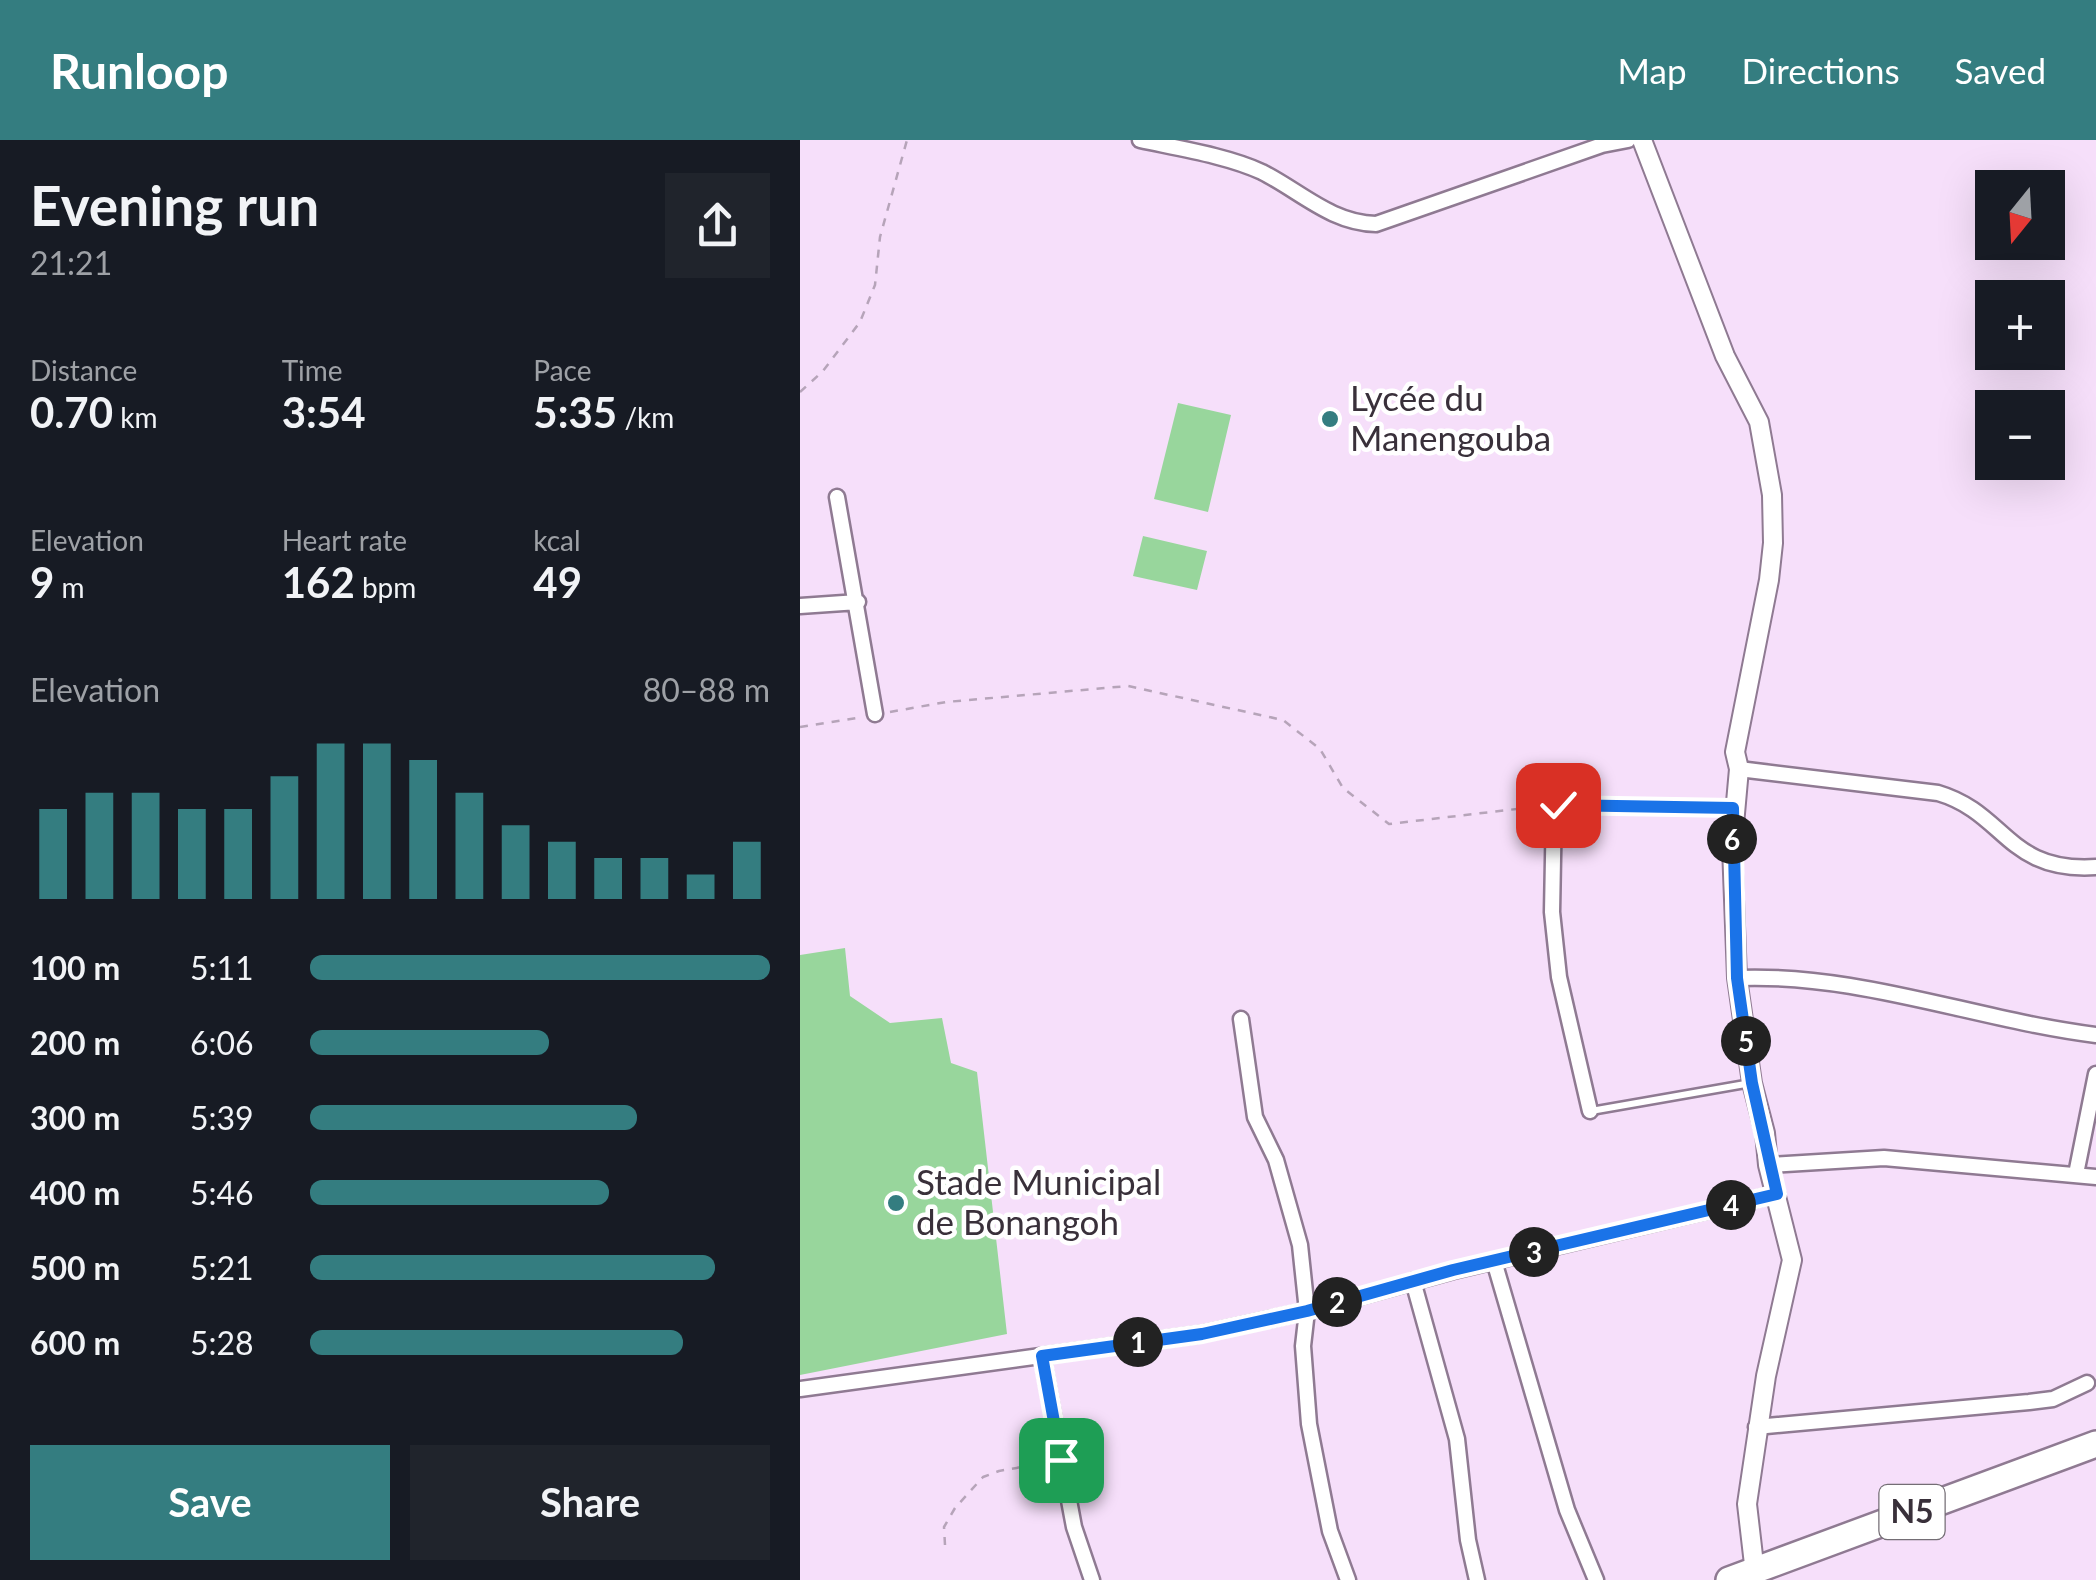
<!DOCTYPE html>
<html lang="en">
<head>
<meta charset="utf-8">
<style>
	:root { --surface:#171b24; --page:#20242c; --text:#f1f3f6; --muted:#9ea1a6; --accent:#347d80 }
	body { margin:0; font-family:Lato,sans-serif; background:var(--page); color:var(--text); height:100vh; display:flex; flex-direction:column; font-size:38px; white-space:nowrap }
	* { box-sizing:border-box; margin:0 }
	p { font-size:32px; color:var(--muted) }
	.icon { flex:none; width:55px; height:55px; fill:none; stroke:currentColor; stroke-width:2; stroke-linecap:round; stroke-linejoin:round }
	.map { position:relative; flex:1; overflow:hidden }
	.side { display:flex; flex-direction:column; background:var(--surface); width:800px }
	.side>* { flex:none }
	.needle { width:65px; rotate:198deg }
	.fabs { position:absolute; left:1175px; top:30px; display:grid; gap:20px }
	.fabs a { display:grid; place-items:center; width:90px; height:90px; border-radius:0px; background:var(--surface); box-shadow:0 10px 40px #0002; font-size:50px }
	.pin { position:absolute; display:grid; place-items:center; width:85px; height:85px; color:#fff; margin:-42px; border-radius:20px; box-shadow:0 5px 15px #0006 }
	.km { position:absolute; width:50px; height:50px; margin:-25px; border-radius:50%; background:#222; color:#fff; font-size:28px; line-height:50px; text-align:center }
	.round { display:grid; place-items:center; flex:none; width:105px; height:105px; border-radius:0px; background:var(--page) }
	.headline { display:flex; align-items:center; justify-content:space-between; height:170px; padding:0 30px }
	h1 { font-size:55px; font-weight:700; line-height:75px }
	.stats { display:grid; grid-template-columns:repeat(3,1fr); gap:15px; height:170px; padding:10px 30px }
	.stats div { display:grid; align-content:center }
	.stats b { font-size:42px; font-weight:700 }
	.stats small { font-size:28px; font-weight:400 }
	.stats p { font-size:28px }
	.chart { height:280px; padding:20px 30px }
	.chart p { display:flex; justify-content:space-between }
	.chart svg { width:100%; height:180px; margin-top:10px; stroke:var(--accent); stroke-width:6 }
	.button { display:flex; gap:20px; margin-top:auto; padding:20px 30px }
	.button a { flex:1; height:115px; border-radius:0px; background:var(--accent); color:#fff; font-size:40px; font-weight:700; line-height:115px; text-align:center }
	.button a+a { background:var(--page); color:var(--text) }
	ul { padding:0 30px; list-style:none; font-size:32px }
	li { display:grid; grid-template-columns:160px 120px 1fr; align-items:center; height:75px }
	li i { height:25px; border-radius:12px; background:var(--accent) }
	header { display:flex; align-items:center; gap:60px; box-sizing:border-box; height:140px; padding:0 50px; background:var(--accent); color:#fff }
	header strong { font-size:48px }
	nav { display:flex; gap:55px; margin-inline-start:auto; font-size:35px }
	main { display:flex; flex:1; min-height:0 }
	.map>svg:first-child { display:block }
	.green { fill:#98d69c }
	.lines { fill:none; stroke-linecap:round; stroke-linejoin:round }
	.lane-casing { stroke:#8f7a92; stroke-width:11 }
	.street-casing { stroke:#8f7a92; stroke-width:19 }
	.secondary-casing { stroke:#8f7a92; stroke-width:22 }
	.highway-casing { stroke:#8f7a92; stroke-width:30 }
	.path { stroke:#b6a4b9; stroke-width:2.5; stroke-dasharray:8 8; stroke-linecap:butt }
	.lane { stroke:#fff; stroke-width:6 }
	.street { stroke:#fff; stroke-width:14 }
	.secondary { stroke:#fff; stroke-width:18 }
	.highway { stroke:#fff; stroke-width:25 }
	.route-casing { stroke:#fff; stroke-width:20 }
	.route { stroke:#1a73e8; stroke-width:12 }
	.poi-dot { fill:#347d80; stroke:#fff; stroke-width:4 }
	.labels { text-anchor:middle; stroke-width:9; stroke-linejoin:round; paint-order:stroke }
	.shield { fill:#fff; stroke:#746e75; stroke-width:2.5 }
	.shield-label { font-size:32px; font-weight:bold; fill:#39303a }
	.poi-label { font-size:35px; fill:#39303a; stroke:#fff; text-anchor:start }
</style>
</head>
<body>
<header>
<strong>Runloop</strong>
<nav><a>Map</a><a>Directions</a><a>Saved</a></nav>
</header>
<main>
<section class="side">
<div class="headline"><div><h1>Evening run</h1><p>21:21</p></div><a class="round"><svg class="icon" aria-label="share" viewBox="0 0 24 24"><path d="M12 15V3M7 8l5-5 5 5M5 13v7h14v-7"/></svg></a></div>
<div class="stats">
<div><p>Distance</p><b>0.70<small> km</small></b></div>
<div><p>Time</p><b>3:54</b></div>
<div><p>Pace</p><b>5:35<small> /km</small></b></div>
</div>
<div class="stats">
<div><p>Elevation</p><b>9<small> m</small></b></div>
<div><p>Heart rate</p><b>162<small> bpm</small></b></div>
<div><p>kcal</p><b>49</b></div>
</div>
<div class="chart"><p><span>Elevation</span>80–88 m</p>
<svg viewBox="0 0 160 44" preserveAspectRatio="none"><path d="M5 44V22M15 44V18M25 44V18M35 44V22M45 44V22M55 44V14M65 44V6M75 44V6M85 44V10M95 44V18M105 44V26M115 44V30M125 44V34M135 44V34M145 44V38M155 44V30"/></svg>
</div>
<ul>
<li><b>100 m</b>5:11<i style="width:100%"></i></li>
<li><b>200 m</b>6:06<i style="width:52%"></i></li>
<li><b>300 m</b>5:39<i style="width:71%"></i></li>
<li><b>400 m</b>5:46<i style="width:65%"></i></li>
<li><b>500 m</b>5:21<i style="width:88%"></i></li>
<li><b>600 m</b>5:28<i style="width:81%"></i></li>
</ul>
<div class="button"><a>Save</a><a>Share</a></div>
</section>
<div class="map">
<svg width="1296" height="1440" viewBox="0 0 1296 1440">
	<rect width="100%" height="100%" fill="#f6dffa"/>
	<path class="green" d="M378 263 431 275 408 372 354 359Z
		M343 396 407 411 397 450 333 436Z
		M45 808 50 856 90 883 142 878 151 923 177 932 207 1194 0 1235V815Z"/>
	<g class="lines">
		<g class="lane-casing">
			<path id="lane" d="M791 971 951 943"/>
		</g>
		<g class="street-casing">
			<path id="street" d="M340 0C377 8 428 16 462 32 500 51 531 83 576 84L802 5 828 0
				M37 357 75 574
				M0 466 58 462
				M939 629 1138 653C1206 673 1207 733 1296 727
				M754 665 752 772 759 837 790 971
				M937 838C1060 833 1176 880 1296 895
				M441 879 455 977 476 1020 500 1105 507 1171 503 1206 509 1284 530 1391 548 1440
				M968 1025 1084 1018 1296 1037
				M1276 1034 1296 934
				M694 1121 767 1370 796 1440
				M613 1141 657 1299 668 1400 677 1440
				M242 1216 274 1387 292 1440
				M0 1249 401 1194 507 1171 653 1131 977 1054
				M956 1287 1229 1262 1253 1259 1287 1243"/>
		</g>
		<g class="secondary-casing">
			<path id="secondary" d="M842 0 925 216 959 282 972 355 973 403 969 440 935 612 939 629 932 707 937 838 952 943 965 993 968 1025 992 1120 966 1236 947 1364 955 1433"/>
		</g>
		<g class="highway-casing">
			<path id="highway" d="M929 1440 1296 1304"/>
		</g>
		<path class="path" d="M0 252 23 231 60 182 75 145 80 97 107 0
			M90 572 146 562 328 546 483 580 520 609 543 648 589 684 742 666
			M0 587 63 577
			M769 665 921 668
			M145 1405 144 1387 155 1368 183 1337 199 1331 250 1322"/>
		<use href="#lane" class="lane"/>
		<use href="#street" class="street"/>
		<use href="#secondary" class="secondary"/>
		<use href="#highway" class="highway"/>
	</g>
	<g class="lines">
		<g class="route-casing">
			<path id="route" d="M261 1320 242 1216 402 1194 507 1171 653 1130 977 1054 952 943 937 838 933 668 758 665"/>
		</g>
		<use href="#route" class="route"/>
	</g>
	<g class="poi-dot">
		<circle cx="530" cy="279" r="10"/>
		<circle cx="96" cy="1063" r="10"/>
	</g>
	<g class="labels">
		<rect class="shield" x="1079.5" y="1345" width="65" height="54" rx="8"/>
		<g class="shield-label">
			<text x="1112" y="1383">N5</text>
		</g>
		<g class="poi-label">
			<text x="550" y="271">Lycée du<tspan x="550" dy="40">Manengouba</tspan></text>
			<text x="116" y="1055">Stade Municipal<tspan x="116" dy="40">de Bonangoh</tspan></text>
		</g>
	</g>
</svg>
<div class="fabs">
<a><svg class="needle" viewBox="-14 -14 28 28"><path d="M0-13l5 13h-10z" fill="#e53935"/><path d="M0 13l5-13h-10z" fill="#9ea1a6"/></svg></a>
<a>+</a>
<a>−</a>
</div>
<div class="pin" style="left:261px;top:1320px;background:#1e9e55"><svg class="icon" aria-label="arrive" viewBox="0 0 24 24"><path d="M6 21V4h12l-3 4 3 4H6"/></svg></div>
<div class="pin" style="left:758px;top:665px;background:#d93025"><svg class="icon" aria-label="check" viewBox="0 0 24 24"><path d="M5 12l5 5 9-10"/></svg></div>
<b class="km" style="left:338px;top:1202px">1</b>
<b class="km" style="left:537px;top:1162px">2</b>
<b class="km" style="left:734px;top:1112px">3</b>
<b class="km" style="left:931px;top:1065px">4</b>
<b class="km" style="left:946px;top:901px">5</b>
<b class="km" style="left:932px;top:699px">6</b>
</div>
</main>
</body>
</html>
